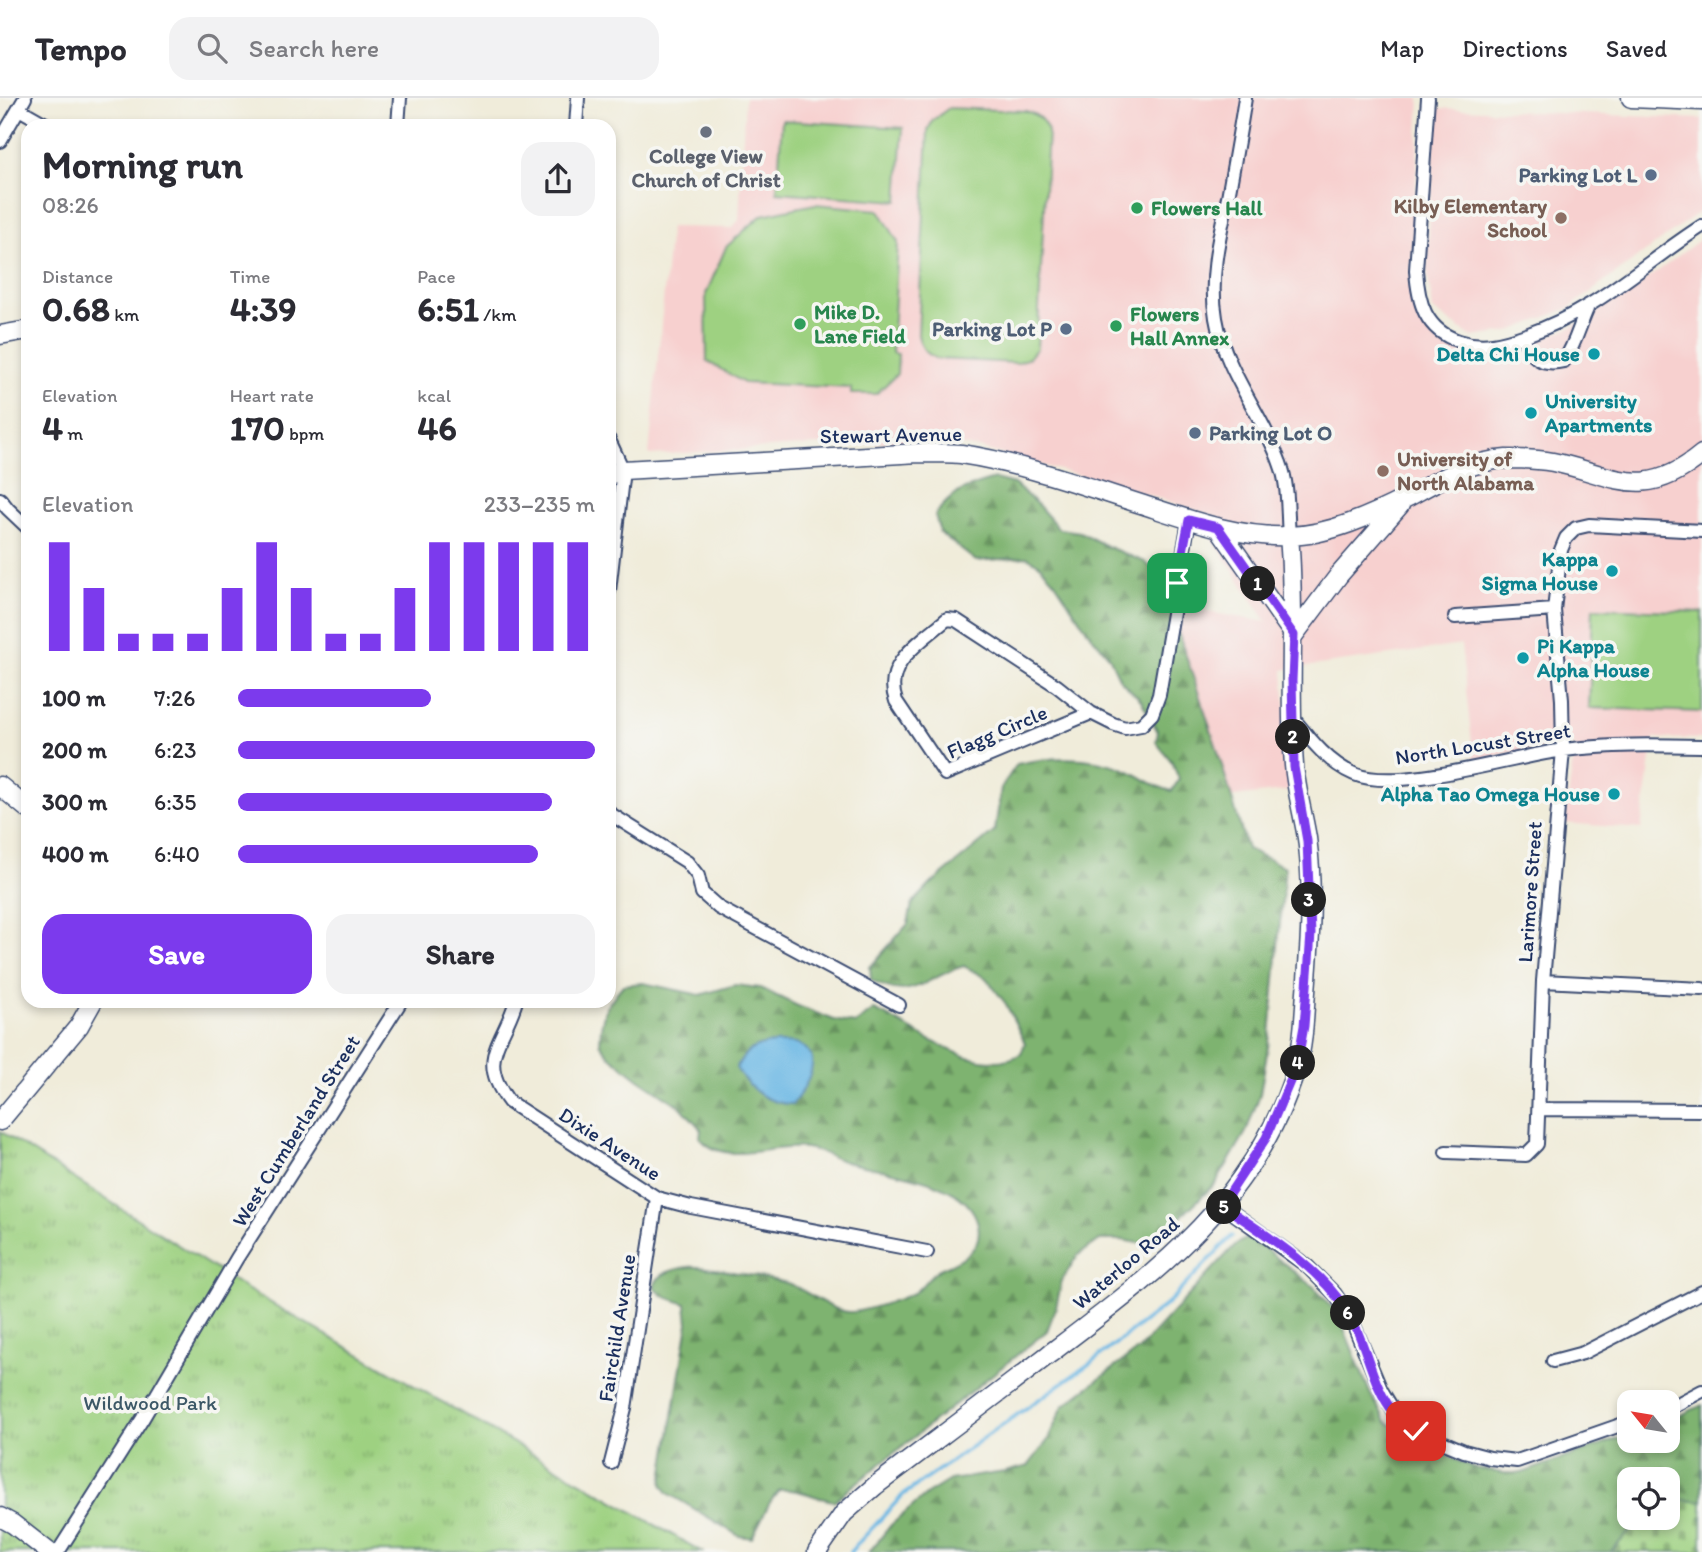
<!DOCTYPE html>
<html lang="en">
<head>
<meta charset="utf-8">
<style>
	:root { --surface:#fff; --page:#f2f2f3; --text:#2b2b33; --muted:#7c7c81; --line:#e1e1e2; --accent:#7c3aed }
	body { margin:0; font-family:Itim,sans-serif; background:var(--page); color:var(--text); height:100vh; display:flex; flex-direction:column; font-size:26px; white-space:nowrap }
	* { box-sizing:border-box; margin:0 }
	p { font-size:23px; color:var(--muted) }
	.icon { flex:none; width:38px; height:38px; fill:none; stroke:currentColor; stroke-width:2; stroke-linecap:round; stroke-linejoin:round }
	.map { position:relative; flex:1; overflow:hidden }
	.sheet { position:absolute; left:21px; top:21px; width:595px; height:889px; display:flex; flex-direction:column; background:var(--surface); border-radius:21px; box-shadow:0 4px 10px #0003 }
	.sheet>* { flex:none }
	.needle { width:46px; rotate:300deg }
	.tools { position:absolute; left:1617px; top:1292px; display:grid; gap:14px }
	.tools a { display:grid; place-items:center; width:63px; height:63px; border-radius:14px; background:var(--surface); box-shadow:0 4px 10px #0003; font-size:35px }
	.pin { position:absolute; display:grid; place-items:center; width:60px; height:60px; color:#fff; margin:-30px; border-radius:14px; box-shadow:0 4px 10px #0006 }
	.km { position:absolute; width:35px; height:35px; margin:-18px; border-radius:50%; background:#222; color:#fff; font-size:19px; line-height:35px; text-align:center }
	.round { display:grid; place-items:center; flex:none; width:74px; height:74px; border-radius:21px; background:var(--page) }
	.headline { display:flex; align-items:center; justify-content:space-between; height:119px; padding:0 21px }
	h1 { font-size:38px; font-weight:700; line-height:52px }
	.figures { display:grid; grid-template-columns:repeat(3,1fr); gap:10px; height:119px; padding:7px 21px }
	.figures div { display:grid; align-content:center }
	.figures b { font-size:35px; font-weight:700 }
	.figures small { font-size:19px; font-weight:400 }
	.figures p { font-size:19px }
	.chart { height:196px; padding:14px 21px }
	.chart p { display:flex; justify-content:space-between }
	.chart svg { width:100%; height:126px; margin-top:7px; stroke:var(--accent); stroke-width:6 }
	.cta { display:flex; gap:14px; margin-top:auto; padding:14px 21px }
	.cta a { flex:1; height:80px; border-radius:21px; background:var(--accent); color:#fff; font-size:28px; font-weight:700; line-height:80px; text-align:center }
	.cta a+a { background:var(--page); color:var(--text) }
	ul { padding:0 21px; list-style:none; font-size:23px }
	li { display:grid; grid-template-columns:112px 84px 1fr; align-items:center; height:52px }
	li i { height:18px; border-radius:9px; background:var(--accent) }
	header { display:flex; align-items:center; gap:42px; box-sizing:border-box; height:98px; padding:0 35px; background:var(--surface); border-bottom:2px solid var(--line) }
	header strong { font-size:33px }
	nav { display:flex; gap:38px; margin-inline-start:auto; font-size:24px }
	.search { width:490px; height:63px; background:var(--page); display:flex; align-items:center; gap:18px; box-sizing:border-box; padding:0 24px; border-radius:21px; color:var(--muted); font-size:26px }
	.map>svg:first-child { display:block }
	.built { fill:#f7d0cf }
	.green { fill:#9ed181; stroke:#5c8070; stroke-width:2 }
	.forest { fill:url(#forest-firs); stroke:#4c7166; stroke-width:2 }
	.cemetery { fill:url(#cemetery-stones); stroke:#5c8070; stroke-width:2 }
	.park { fill:url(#park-tufts); stroke:#5c8070; stroke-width:2 }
	.water { fill:#6ab7e4; stroke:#4273a1; stroke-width:2 }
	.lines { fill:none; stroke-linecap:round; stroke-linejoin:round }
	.stream { stroke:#6ab7e4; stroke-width:3.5 }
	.street-casing { stroke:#3b4b71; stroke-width:16 }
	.secondary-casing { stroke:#3b4b71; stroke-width:21 }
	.street { stroke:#fff; stroke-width:12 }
	.secondary { stroke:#fff; stroke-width:18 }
	.route-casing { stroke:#fff; stroke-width:14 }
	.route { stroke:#7c3aed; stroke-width:9 }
	.worship-dot { fill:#6b7280; stroke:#f6f6f2; stroke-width:2.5 }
	.service-dot { fill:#5c6f8a; stroke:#f6f6f2; stroke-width:2.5 }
	.leisure-dot { fill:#2e9e5b; stroke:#f6f6f2; stroke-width:2.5 }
	.education-dot { fill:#8d6e63; stroke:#f6f6f2; stroke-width:2.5 }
	.culture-dot { fill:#0f9aa8; stroke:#f6f6f2; stroke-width:2.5 }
	.labels { text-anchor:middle; stroke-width:7; stroke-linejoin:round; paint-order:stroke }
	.worship-label { font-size:21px; font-weight:bold; fill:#5b616d; stroke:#f6f6f2 }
	.service-label { font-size:21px; font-weight:bold; fill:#4e5e75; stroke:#f6f6f2; text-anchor:end }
	.education-label { font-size:21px; font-weight:bold; fill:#785e54; stroke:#f6f6f2; text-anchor:end }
	.leisure-label { font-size:21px; font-weight:bold; fill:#27864d; stroke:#f6f6f2; text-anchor:start }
	.culture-label { font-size:21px; font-weight:bold; fill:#0d838f; stroke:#f6f6f2; text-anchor:end }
	.street-label { font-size:21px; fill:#1b2f5e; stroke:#f6f6f2 }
	.park-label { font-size:21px; fill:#3c5867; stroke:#f6f6f2 }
</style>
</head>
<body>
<header>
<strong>Tempo</strong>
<div class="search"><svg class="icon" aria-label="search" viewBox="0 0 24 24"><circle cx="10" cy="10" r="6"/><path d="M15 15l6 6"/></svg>Search here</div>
<nav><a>Map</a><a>Directions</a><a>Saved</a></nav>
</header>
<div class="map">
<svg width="1702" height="1454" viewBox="0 0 1702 1454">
	<defs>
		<pattern id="forest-firs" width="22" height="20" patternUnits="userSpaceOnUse" patternTransform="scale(1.75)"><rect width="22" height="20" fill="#7eb36f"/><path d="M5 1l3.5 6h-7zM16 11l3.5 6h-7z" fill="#66925e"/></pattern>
		<pattern id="cemetery-stones" width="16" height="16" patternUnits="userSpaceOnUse" patternTransform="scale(1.75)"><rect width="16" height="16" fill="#9ed181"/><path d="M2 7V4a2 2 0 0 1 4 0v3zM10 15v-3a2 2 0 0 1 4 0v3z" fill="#80aa6d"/></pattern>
		<pattern id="park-tufts" width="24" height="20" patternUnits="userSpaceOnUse" patternTransform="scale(1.75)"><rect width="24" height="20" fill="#9ed181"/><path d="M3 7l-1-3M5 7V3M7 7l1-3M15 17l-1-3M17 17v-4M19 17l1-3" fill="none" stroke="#80aa6d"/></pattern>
	</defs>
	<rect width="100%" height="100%" fill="#f6f6f2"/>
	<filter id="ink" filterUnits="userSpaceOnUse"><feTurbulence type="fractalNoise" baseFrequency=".0143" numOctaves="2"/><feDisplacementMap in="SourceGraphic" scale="14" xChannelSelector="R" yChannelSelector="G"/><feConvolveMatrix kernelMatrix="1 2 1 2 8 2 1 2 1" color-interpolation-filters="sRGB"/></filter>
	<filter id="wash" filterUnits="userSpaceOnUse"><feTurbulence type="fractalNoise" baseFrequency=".00686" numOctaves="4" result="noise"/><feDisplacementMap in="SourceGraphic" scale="28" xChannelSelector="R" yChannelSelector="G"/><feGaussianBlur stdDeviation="1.57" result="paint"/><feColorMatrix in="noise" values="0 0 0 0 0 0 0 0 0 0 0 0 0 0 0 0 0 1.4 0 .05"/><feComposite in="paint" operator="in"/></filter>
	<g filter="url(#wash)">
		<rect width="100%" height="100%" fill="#f0ecda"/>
		<path class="built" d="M745 0H1420L1410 198 1420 221 1437 242 1456 252 1480 256 1518 250 1572 229 1638 188 1702 140V641L1654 640 1641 731 1565 725 1575 645 1508 655 1474 664 1461 547 1283 572 1292 692 1218 701 1174 556 1183 510 1267 524 1214 443 1221 420 1123 389 979 350 934 343 837 346 649 357 670 129 732 130 739 122Z
			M1436 10 1702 21V112L1569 210 1509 234 1472 239 1433 212 1427 170Z"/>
		<path class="green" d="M949 10 1026 13C1038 17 1043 21 1048 33L1037 250 1029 260 1017 265 937 261C925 255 921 250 918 237L928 32 933 22Z
			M782 22 903 30 898 103 777 94Z
			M815 106 879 112 898 144 892 255 898 256 897 276 876 296H851V290L744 285 707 263 706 196 726 149 762 117Z
			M1593 510 1702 514V614L1589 610Z"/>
		<path class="forest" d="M995 381 1014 386 1039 408 1059 431 1080 434 1106 448 1145 464 1159 477 1215 644 1247 751 1285 769 1270 937 1260 996 1246 1034 1216 1085 1162 1137 1143 1146 1122 1142H1100L1078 1157 1062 1182 1056 1209 1047 1233 834 1403C815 1400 799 1390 779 1392L769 1406 752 1440 739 1438 668 1395 662 1386 688 1225 686 1206 663 1198 654 1189C657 1175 674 1171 688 1169 699 1167 773 1181 787 1185 805 1191 830 1213 849 1214 860 1215 905 1200 915 1194 925 1187 930 1174 942 1170 963 1161 983 1152 978 1126 968 1080 883 1074 846 1064 833 1060 819 1052 806 1050 772 1045 725 1070 700 1040L701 1031 681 1009 639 981 611 959 600 945C601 917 605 908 623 887L643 885 700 897 735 887 760 890 798 908 834 922 855 926 874 912C915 930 977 982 1021 956L1025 945 1006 906 986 880 964 868C925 879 913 906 871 882L870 869 908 826 912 806 931 786 995 733 1001 690 1017 666C1053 658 1092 657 1127 672 1143 679 1154 689 1172 693L1179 681 1172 664 1156 644 1158 634 1141 602 1120 582 1109 558 1088 534 1055 484 1040 467 1027 459 976 463 940 435 935 417C952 394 968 388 995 381Z
			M1247 1140 1258 1145 1314 1189 1338 1216 1370 1295 1386 1323 1414 1343 1474 1370 1502 1375H1522L1629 1337V1342H1668V1323L1702 1307V1404L1683 1402 1668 1409V1381H1629V1419H1645L1610 1454H869L891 1427 927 1396 950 1382 1005 1374 1028 1368 1048 1342 1063 1308 1139 1251 1236 1146Z"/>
		<path class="cemetery" d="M1683 1402 1702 1404V1454H1611L1641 1421 1668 1419V1409Z"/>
		<path class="park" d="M0 1033 245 1190 702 1454H0Z"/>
		<path class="water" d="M773 945C784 945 797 944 806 951 822 965 802 995 792 1006 766 1006 750 991 736 970 746 952 753 948 773 945Z"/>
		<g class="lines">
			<path class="stream" d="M850 1454 903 1397 1092 1264 1167 1206 1232 1138"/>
		</g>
	</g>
	<g filter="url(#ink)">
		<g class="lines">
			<g class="street-casing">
				<path id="street" d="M1245 0C1240 33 1234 66 1228 99 1219 139 1209 180 1216 220 1225 274 1262 315 1280 365 1289 388 1287 414 1289 438
					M1428 0 1416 172C1418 204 1425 232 1459 243 1483 251 1503 245 1526 237 1597 213 1641 167 1702 128
					M19 11 49 28
					M398 28 400 0
					M576 28 578 0
					M0 43 25 0
					M1523 239C1531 260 1541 268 1564 263 1575 247 1579 229 1587 211
					M609 342 623 372 609 493
					M0 401 8 411 28 430
					M1455 519 1554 512
					M1091 615 945 676 896 603C882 565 922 543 947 521L956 522 1057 588 1091 615 1113 626 1125 630 1141 627 1152 616 1159 597 1189 422
					M1292 619C1309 640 1328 665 1354 676 1399 695 1514 658 1564 652 1611 646 1655 647 1702 648
					M609 715 687 764 698 778 702 795 719 810 899 907
					M1543 883 1702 891
					M516 903C503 946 476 960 509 1004L657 1100 691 1109 927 1154
					M1539 1011 1702 1012
					M1446 1054 1526 1057 1537 1046 1543 883 1563 652 1562 602 1554 512 1561 452 1566 440 1576 430 1589 427 1702 433
					M1222 1107 1307 1168 1335 1196 1350 1218 1381 1292 1395 1315 1416 1333 1464 1353 1490 1360 1517 1363 1629 1324
					M1553 1263 1583 1255 1702 1194
					M1668 1311 1702 1293
					M611 1365 625 1310 657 1100
					M58 1454 143 1320 237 1160 401 903"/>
			</g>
			<g class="secondary-casing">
				<path id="secondary" d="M1631 0 1702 3
					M0 237 28 232
					M609 377 623 372 919 355C933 355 947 355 961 356 1021 365 1087 389 1144 407 1190 422 1240 440 1289 438 1329 437 1373 417 1408 399 1439 382 1470 363 1506 361 1522 361 1538 361 1553 364 1615 377 1643 405 1702 356
					M1218 429 1294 537 1339 477 1400 407
					M0 688 28 711
					M0 1023 79 928 93 903
					M0 1419 13 1426 49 1454
					M817 1454 844 1415 875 1388C933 1344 991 1301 1048 1257 1154 1177 1257 1102 1297 968 1304 944 1304 918 1306 894 1310 844 1314 790 1307 740 1303 716 1296 691 1294 667 1288 591 1296 515 1289 438"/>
			</g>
			<use href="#street" class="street"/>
			<use href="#secondary" class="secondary"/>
		</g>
	</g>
	<g class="lines" filter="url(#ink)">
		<g class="route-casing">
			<path id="route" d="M1177 485 1189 422 1218 429 1294 537 1292 582 1294 669 1307 743 1311 836 1304 928 1297 967 1266 1040 1222 1107C1267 1138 1318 1168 1348 1214 1367 1245 1371 1288 1395 1316 1401 1322 1409 1328 1416 1333"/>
		</g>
		<use href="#route" class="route"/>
	</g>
	<circle class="worship-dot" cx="706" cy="34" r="7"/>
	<g class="service-dot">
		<circle cx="1651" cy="77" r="7"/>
		<circle cx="1066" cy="231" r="7"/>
		<circle cx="1195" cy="335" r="7"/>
	</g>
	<g class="leisure-dot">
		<circle cx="1137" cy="110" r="7"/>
		<circle cx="800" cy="226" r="7"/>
		<circle cx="1116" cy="228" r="7"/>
	</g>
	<g class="education-dot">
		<circle cx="1561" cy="120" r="7"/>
		<circle cx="1383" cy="373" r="7"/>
	</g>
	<g class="culture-dot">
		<circle cx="1594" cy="256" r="7"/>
		<circle cx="1531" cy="315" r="7"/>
		<circle cx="1612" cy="473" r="7"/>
		<circle cx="1523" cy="560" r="7"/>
		<circle cx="1614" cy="696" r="7"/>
	</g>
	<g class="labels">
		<g class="worship-label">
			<text x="706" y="65">College View<tspan x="706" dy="24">Church of Christ</tspan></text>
		</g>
		<g class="service-label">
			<text x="1637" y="84">Parking Lot L</text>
			<text x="1052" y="238">Parking Lot P</text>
			<text x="1209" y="342" text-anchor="start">Parking Lot O</text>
		</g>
		<g class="education-label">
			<text x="1547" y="115">Kilby Elementary<tspan x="1547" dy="24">School</tspan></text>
			<text x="1397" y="368" text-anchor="start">University of<tspan x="1397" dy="24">North Alabama</tspan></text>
		</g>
		<g class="leisure-label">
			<text x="1151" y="117">Flowers Hall</text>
			<text x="814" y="221">Mike D.<tspan x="814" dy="24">Lane Field</tspan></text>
			<text x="1130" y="223">Flowers<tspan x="1130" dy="24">Hall Annex</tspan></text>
		</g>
		<g class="culture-label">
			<text x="1580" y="263">Delta Chi House</text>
			<text x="1545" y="310" text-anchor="start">University<tspan x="1545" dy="24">Apartments</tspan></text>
			<text x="1598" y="468">Kappa<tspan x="1598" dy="24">Sigma House</tspan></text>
			<text x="1537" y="555" text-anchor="start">Pi Kappa<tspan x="1537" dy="24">Alpha House</tspan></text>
			<text x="1600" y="703">Alpha Tao Omega House</text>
		</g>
		<g class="street-label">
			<text transform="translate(891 337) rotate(-1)" y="7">Stewart Avenue</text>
			<text transform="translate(997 634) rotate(-23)" y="7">Flagg Circle</text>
			<text transform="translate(1483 646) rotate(-9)" y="7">North Locust Street</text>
			<text transform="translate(1530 794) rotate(-86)" y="7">Larimore Street</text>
			<text transform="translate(296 1033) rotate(-58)" y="7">West Cumberland Street</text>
			<text transform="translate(610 1046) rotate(33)" y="7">Dixie Avenue</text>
			<text transform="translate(1126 1165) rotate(-40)" y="7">Waterloo Road</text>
			<text transform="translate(617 1230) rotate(-81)" y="7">Fairchild Avenue</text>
		</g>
		<g class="park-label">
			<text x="150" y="1312">Wildwood Park</text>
		</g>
	</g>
</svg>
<div class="tools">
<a><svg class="needle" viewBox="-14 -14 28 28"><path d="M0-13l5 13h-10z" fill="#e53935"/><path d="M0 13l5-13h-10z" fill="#7c7c81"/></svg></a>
<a><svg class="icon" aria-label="locate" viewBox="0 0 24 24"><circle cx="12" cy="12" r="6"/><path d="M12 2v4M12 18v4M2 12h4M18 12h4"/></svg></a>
</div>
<div class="pin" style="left:1177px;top:485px;background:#1e9e55"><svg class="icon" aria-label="arrive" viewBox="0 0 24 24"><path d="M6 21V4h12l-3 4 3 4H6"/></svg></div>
<div class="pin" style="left:1416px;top:1333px;background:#d93025"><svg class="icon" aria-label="check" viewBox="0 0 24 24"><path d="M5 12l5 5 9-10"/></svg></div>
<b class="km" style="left:1258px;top:486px">1</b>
<b class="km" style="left:1293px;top:639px">2</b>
<b class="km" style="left:1309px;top:802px">3</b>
<b class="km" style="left:1298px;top:965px">4</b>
<b class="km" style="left:1224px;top:1109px">5</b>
<b class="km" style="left:1348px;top:1215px">6</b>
<section class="sheet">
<div class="headline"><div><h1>Morning run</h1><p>08:26</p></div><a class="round"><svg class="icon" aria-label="share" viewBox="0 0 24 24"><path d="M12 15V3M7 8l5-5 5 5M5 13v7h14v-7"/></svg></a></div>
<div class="figures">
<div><p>Distance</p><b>0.68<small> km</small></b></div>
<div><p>Time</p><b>4:39</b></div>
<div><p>Pace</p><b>6:51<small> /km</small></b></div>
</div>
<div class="figures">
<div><p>Elevation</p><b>4<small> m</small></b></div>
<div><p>Heart rate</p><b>170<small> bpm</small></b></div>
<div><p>kcal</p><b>46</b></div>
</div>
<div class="chart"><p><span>Elevation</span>233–235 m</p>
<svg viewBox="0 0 160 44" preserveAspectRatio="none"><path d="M5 44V6M15 44V22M25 44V38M35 44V38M45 44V38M55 44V22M65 44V6M75 44V22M85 44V38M95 44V38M105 44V22M115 44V6M125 44V6M135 44V6M145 44V6M155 44V6"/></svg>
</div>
<ul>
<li><b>100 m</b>7:26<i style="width:54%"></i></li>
<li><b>200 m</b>6:23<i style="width:100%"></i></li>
<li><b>300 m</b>6:35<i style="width:88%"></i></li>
<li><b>400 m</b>6:40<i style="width:84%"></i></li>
</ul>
<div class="cta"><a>Save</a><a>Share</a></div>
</section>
</div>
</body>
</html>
